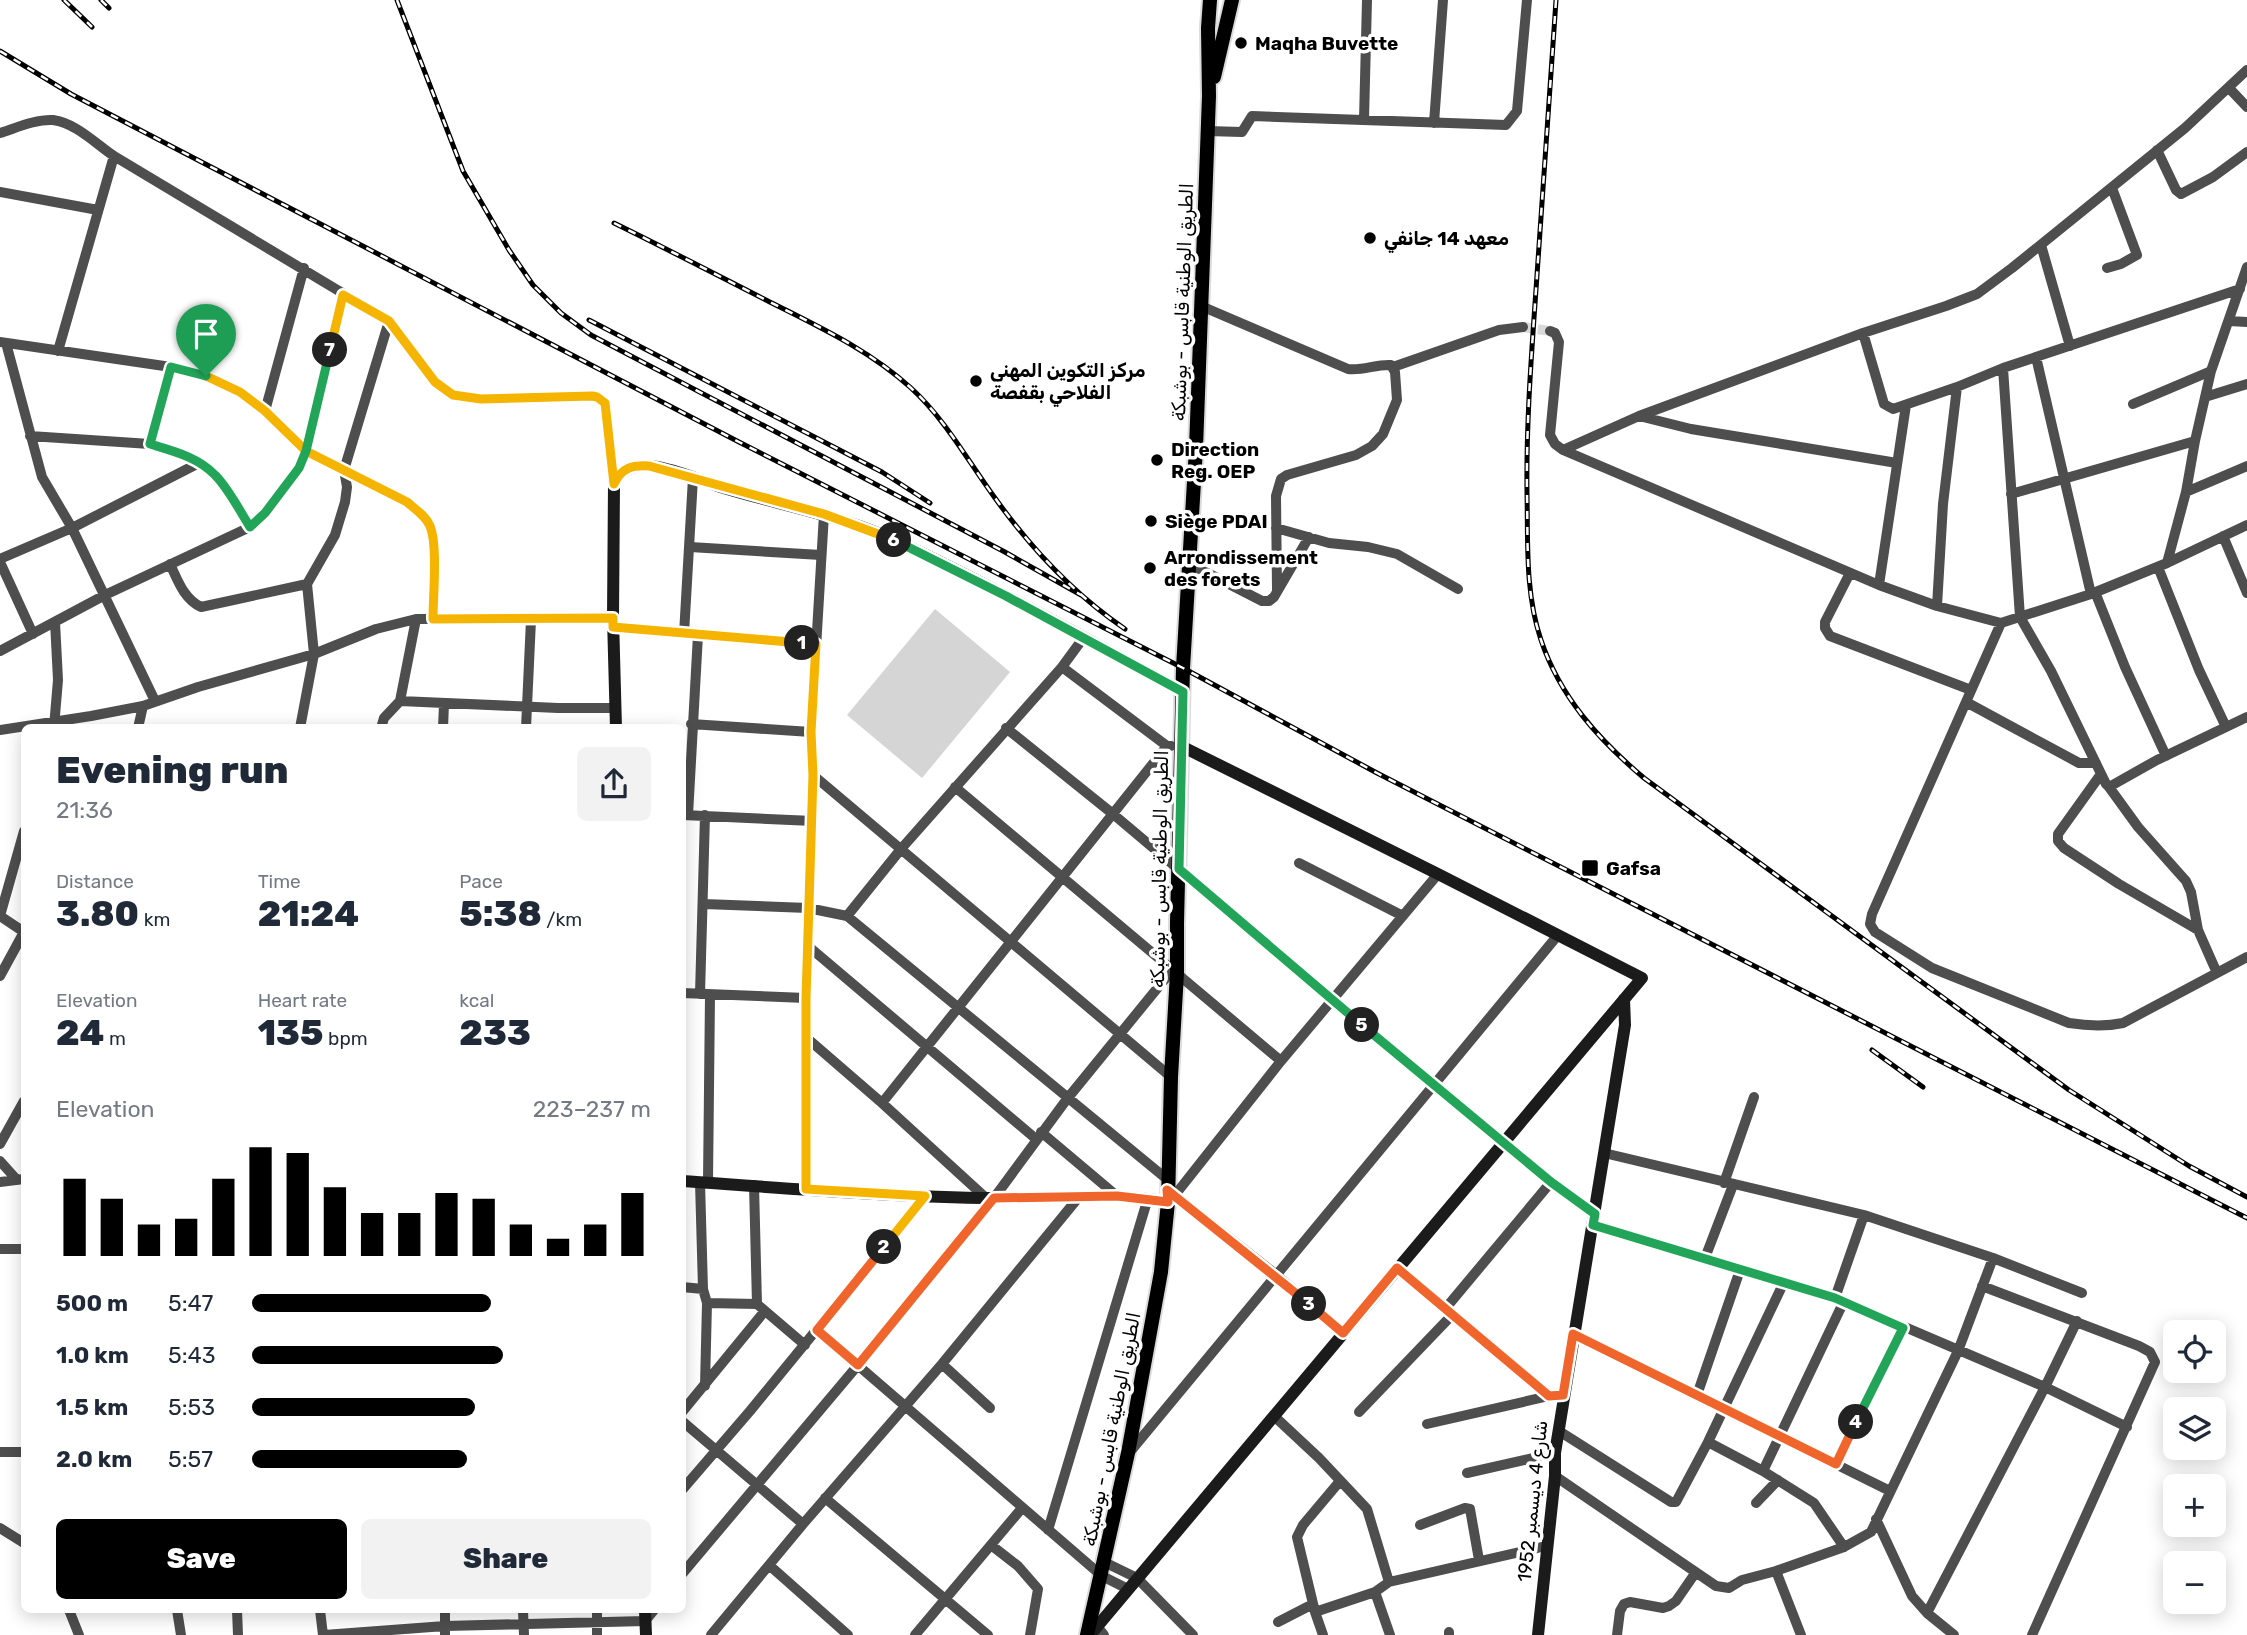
<!DOCTYPE html>
<html lang="en">
<head>
<meta charset="utf-8">
<style>
	:root { --surface:#fff; --page:#f2f2f3; --text:#1f2937; --muted:#747a83; --accent:#000 }
	body { margin:0; font-family:Rubik,Cairo,sans-serif; background:var(--page); color:var(--text); height:100vh; display:flex; flex-direction:column; font-size:26px; white-space:nowrap }
	* { box-sizing:border-box; margin:0 }
	p { font-size:23px; color:var(--muted) }
	.icon { flex:none; width:38px; height:38px; fill:none; stroke:currentColor; stroke-width:2; stroke-linecap:round; stroke-linejoin:round }
	.map { position:relative; flex:1; overflow:hidden }
	.sheet { position:absolute; left:21px; top:724px; width:665px; height:889px; display:flex; flex-direction:column; background:var(--surface); border-radius:10px; box-shadow:0 4px 18px #0003 }
	.sheet>* { flex:none }
	.buttons { position:absolute; left:2163px; top:1320px; display:grid; gap:14px }
	.buttons a { display:grid; place-items:center; width:63px; height:63px; border-radius:10px; background:var(--surface); box-shadow:0 4px 18px #0003; font-size:35px }
	.pin { position:absolute; display:grid; place-items:center; width:60px; height:60px; color:#fff; margin:-72px -30px; border-radius:50% 50% 50% 0; rotate:-45deg; box-shadow:0 0 7px #0007 }
	.pin .icon { rotate:45deg }
	.km { position:absolute; width:35px; height:35px; margin:-18px; border-radius:50%; background:#222; color:#fff; font-size:19px; line-height:35px; text-align:center }
	.round { display:grid; place-items:center; flex:none; width:74px; height:74px; border-radius:10px; background:var(--page) }
	.summary { display:flex; align-items:center; justify-content:space-between; height:119px; padding:0 35px }
	h1 { font-size:38px; font-weight:800; line-height:52px }
	.metrics { display:grid; grid-template-columns:repeat(3,1fr); gap:10px; height:119px; padding:7px 35px }
	.metrics div { display:grid; align-content:center }
	.metrics b { font-size:35px; font-weight:800 }
	.metrics small { font-size:19px; font-weight:400 }
	.metrics p { font-size:19px }
	.chart { height:196px; padding:14px 35px }
	.chart p { display:flex; justify-content:space-between }
	.chart svg { width:100%; height:126px; margin-top:7px; stroke:var(--accent); stroke-width:6 }
	.primary-button { display:flex; gap:14px; margin-top:auto; padding:14px 35px }
	.primary-button a { flex:1; height:80px; border-radius:10px; background:var(--accent); color:#fff; font-size:28px; font-weight:800; line-height:80px; text-align:center }
	.primary-button a+a { background:var(--page); color:var(--text) }
	ul { padding:0 35px; list-style:none; font-size:23px }
	li { display:grid; grid-template-columns:112px 84px 1fr; align-items:center; height:52px }
	li i { height:18px; border-radius:9px; background:var(--accent) }
	.map>svg:first-child { display:block }
	.green { fill:#d5d5d5 }
	.lines { fill:none; stroke-linecap:round; stroke-linejoin:round }
	.street-tunnel { stroke:#d9d9d9; stroke-width:10; stroke-dasharray:10 5; stroke-linecap:butt }
	.primary-casing { stroke:#dbdbdb; stroke-width:18 }
	.street { stroke:#4e4e4e; stroke-width:10 }
	.secondary { stroke:#1b1b1b; stroke-width:12 }
	.primary { stroke:#000; stroke-width:14 }
	.rail-casing { stroke:#000; stroke-width:5 }
	.rail { stroke:#fff; stroke-width:2.5; stroke-dasharray:8; stroke-linecap:butt }
	.split-1-casing { stroke:#fff; stroke-width:14 }
	.split-2-casing { stroke:#fff; stroke-width:14 }
	.split-3-casing { stroke:#fff; stroke-width:14 }
	.split-4-casing { stroke:#fff; stroke-width:14 }
	.split-5-casing { stroke:#fff; stroke-width:14 }
	.split-6-casing { stroke:#fff; stroke-width:14 }
	.split-7-casing { stroke:#fff; stroke-width:14 }
	.split-8-casing { stroke:#fff; stroke-width:14 }
	.split-1 { stroke:#f5b400; stroke-width:9 }
	.split-2 { stroke:#f5b400; stroke-width:9 }
	.split-3 { stroke:#f0652b; stroke-width:9 }
	.split-4 { stroke:#f0652b; stroke-width:9 }
	.split-5 { stroke:#22a559; stroke-width:9 }
	.split-6 { stroke:#22a559; stroke-width:9 }
	.split-7 { stroke:#f5b400; stroke-width:9 }
	.split-8 { stroke:#22a559; stroke-width:9 }
	.poi-dot { fill:#000; stroke:#fff; stroke-width:2.5 }
	.labels { text-anchor:middle; stroke-width:7; stroke-linejoin:round; paint-order:stroke }
	.poi-label { font-size:19px; font-weight:bold; fill:#000; stroke:#fff; text-anchor:start }
	.street-label { font-size:19px; fill:#000; stroke:#fff }
</style>
</head>
<body>
<div class="map">
<svg width="2247" height="1635" viewBox="0 0 2247 1635">
	<rect width="100%" height="100%" fill="#fff"/>
	<path class="green" d="M935 609 1010 672 922 778 847 715Z"/>
	<g class="lines">
		<path class="street-tunnel" d="M1523 327 1550 331"/>
		<g class="primary-casing">
			<path id="primary" d="M1214 77 1232 0
				M1087 1635 1128 1453 1161 1272 1168 1202 1171 1077 1177 973V923L1183 668 1196 448 1209 96 1208 28 1210 0"/>
		</g>
		<path class="street" d="M2229 88 2247 107
			M1364 120 1367 0
			M1434 123 1443 0
			M1207 131 1242 132 1252 116 1506 125 1517 111 1527 0
			M0 133C16 128 36 119 53 120 76 123 96 144 114 156L389 321 435 382 453 395 481 399 598 397 605 403 614 484
			M2157 150 2176 190 2181 194 2213 177 2247 152
			M0 192 98 210
			M2041 245 2070 346
			M2107 268 2121 264 2137 255 2112 188
			M343 295 306 451 344 470 389 321
			M1201 306 1348 369C1363 371 1376 364 1391 365L1395 372 1397 400 1383 434 1372 446 1356 455 1287 475 1281 479 1276 496 1277 590
			M2229 321 2247 322
			M1550 331 1555 333 1559 342 1550 435 1555 444 1563 450 1879 585 1937 606 2001 623 2091 594 2167 563 2186 492 2195 441 2211 371 2247 267
			M1863 333 1884 404 1893 409 1957 387 2003 368 2240 289
			M0 342 171 367 207 376 240 392 265 411 306 451C294 480 273 505 250 527L105 595 0 651
			M6 343 42 477 72 528 155 701
			M58 351 114 156
			M2036 357 2091 594
			M1393 367 1499 330 1523 327
			M2003 368 2020 617 2051 671 2106 784 2109 787 2157 760 2247 717
			M2205 397 2247 384
			M2133 404 2211 371
			M265 411 304 268
			M1639 416 1691 429 1897 463
			M30 436 150 444 181 454 199 463 216 476 250 527
			M150 444 171 367
			M1563 450 1639 416 1863 333 1946 306 1977 294 2012 268 2185 128 2247 70
			M344 470C368 482 420 500 430 526 438 547 433 595 433 619
			M2186 492 2247 466
			M2011 494 2195 441
			M1276 528 1329 543 1368 547 1397 554 1458 589
			M2223 536 2247 593
			M690 547 821 555
			M0 559 72 528 199 463
			M0 562 33 634
			M2167 563 2247 525
			M170 564C178 581 184 599 201 607L307 584
			M1190 564 1262 601H1269L1274 597 1309 537
			M2158 567 2199 670 2226 727
			M1850 573 1825 622V628L1830 636 1971 690
			M1879 585 1906 405
			M2095 592 2125 667 2166 756
			M1937 606 1943 504 1957 387
			M2001 623 1872 914 1870 924 1875 932 1932 968 2069 1023C2088 1026 2104 1027 2123 1023L2247 957
			M613 627 816 644
			M684 634 693 478
			M1062 667 1167 746H1171
			M400 701 558 708H616
			M1966 702 2079 763H2096
			M691 724 811 732
			M54 727 58 680 55 622
			M138 728 143 706
			M300 728 314 654 307 584 335 535 345 502 347 487 344 470
			M381 728 384 718 400 701 416 619
			M443 728 444 704
			M526 728 531 620
			M1006 728 1113 814 1503 1143 1595 1214
			M0 730 91 716 143 706 198 687 314 654 376 629 416 619 613 618
			M2101 774 2058 834V841L2064 848 2119 884 2198 930
			M813 775 1171 1077
			M955 787 1281 1061
			M2109 787 2138 827 2186 881 2191 892 2198 930 2217 973
			M683 815 813 821
			M688 815 698 635
			M1299 863 1403 916
			M704 904 808 908 847 916 1168 1180
			M0 916 24 831
			M0 916 24 932
			M847 916 901 849 1062 667 1084 637
			M808 946 1036 1139
			M0 976 24 932
			M682 993 806 998
			M700 994 705 815
			M808 1039 882 1103 986 1198
			M882 1103 1167 746
			M1041 1132 1117 1196
			M0 1144 24 1101
			M1604 1153 1864 1215 1993 1258 2082 1293
			M0 1161 17 1180
			M0 1182 24 1179
			M700 1182 703 1289 707 1303 705 1386
			M708 1182 710 995
			M1724 1183 1754 1097
			M754 1185 757 1304
			M806 1189 808 1039 806 998 813 821 811 732 824 514
			M1175 1195 1281 1061 1438 874
			M1593 1225 1844 1301 2045 1387 2127 1427
			M0 1249H24
			M1705 1258 1733 1185
			M1397 1268 1549 1396
			M1982 1286 2139 1346 2150 1352 2155 1362 2032 1635
			M682 1287 703 1289
			M1835 1298 1864 1215
			M707 1303 757 1304 805 1345
			M1445 1309 1551 1182
			M817 1330 1102 1576 1128 1589
			M1573 1334 1890 1491
			M942 1364 990 1408
			M1697 1395 1740 1270
			M682 1412 764 1312
			M1359 1412 1452 1315
			M1274 1416 1319 1458 1367 1509 1389 1582 1375 1592 1315 1612
			M682 1421 803 1524
			M1427 1424 1549 1396 1564 1395
			M1559 1431 1671 1502H1676L1708 1442 1784 1282
			M1708 1442 1763 1471 1814 1503 1844 1547
			M0 1452H24
			M1129 1453 1558 935
			M1836 1464 1903 1328
			M1763 1471 1844 1301
			M1467 1473 1555 1453
			M1555 1476 1716 1586 1729 1588 1742 1580 1776 1571 1801 1635
			M682 1490 750 1411 925 1197
			M825 1498 988 1635
			M1756 1503 1778 1480
			M1876 1519 1912 1596 1927 1613 1954 1635
			M1420 1525 1465 1508 1470 1509 1479 1560
			M0 1528 24 1543
			M1048 1530 1148 1198
			M991 1545 1018 1566 1038 1589 1030 1635
			M1104 1562 1137 1578 1193 1635
			M769 1565 848 1635
			M1776 1571 1844 1547 1871 1532 1958 1351 1993 1258
			M682 1574 858 1365 994 1198 1067 1099 1173 969
			M1389 1582 1546 1546
			M1375 1592 1390 1635
			M69 1610 79 1635
			M177 1610 181 1635
			M237 1610 238 1635
			M320 1610 323 1635
			M445 1610V1635
			M523 1610 524 1635
			M597 1610V1635
			M1927 1613 2045 1387 2077 1321
			M1278 1622 1313 1604
			M1097 1626 1104 1635
			M324 1635 445 1626 645 1621 654 1610
			M711 1635 803 1524 942 1364 1078 1198
			M915 1635 1022 1508
			M1323 1635 1315 1612 1297 1537 1303 1525 1340 1481
			M1449 1635V1632
			M1617 1635 1620 1611 1624 1604 1630 1602 1663 1608 1669 1606 1676 1601 1696 1572"/>
		<path class="secondary" d="M616 728 613 618 614 484C630 445 695 480 724 488 770 502 817 511 862 527 903 542 942 563 982 583 1050 618 1116 655 1183 692
			M682 1181C782 1188 882 1196 982 1198 1044 1199 1107 1191 1168 1202
			M1167 1190 1275 1275 1343 1333
			M645 1610 646 1635
			M1090 1635 1642 978 1438 874 1181 746
			M1538 1635 1555 1476V1453L1625 1025 1624 999"/>
		<use href="#primary" class="primary"/>
		<g class="rail-casing">
			<path id="rail" d="M64 0 92 27
				M101 0 109 8
				M397 0 463 171 509 250 533 285 561 313 591 335 1003 551 1081 595
				M1556 0C1550 92 1543 184 1537 275 1532 348 1526 420 1527 493 1528 542 1525 593 1541 640 1560 697 1599 740 1644 778L2069 1090 2189 1166 2247 1197
				M0 51 71 94 739 442 1183 668 1377 773 2247 1218
				M614 223C665 248 715 274 766 300 817 326 868 349 911 388 945 419 968 461 995 498 1030 547 1075 595 1125 629
				M589 320 882 472 930 503
				M1872 1050 1923 1087"/>
		</g>
		<use href="#rail" class="rail"/>
	</g>
	<g class="lines">
		<g class="split-1-casing">
			<path id="split-1" d="M206 376 240 392 265 411 306 451 407 502C415 509 426 516 430 526 438 545 433 596 433 619L613 618V627L802 643"/>
		</g>
		<g class="split-2-casing">
			<path id="split-2" d="M802 643 816 644 811 732 813 775 806 998V1189L925 1196 884 1247"/>
		</g>
		<g class="split-3-casing">
			<path id="split-3" d="M884 1247 817 1330 858 1365 994 1198 1117 1196 1168 1202 1167 1190 1309 1304"/>
		</g>
		<g class="split-4-casing">
			<path id="split-4" d="M1309 1304 1343 1333 1397 1268 1549 1396 1563 1395 1573 1334 1836 1464 1856 1422"/>
		</g>
		<g class="split-5-casing">
			<path id="split-5" d="M1362 1025 1551 1182 1595 1214 1593 1225 1835 1298 1903 1328 1856 1422"/>
		</g>
		<g class="split-6-casing">
			<path id="split-6" d="M894 540 1006 596 1183 692 1179 869 1362 1025"/>
		</g>
		<g class="split-7-casing">
			<path id="split-7" d="M330 350 343 295 389 321 435 382 453 395 481 399 592 396 597 397 605 403 614 484C621 468 632 465 649 466L824 514 894 540"/>
		</g>
		<g class="split-8-casing">
			<path id="split-8" d="M206 376 171 367 150 444C173 451 198 457 215 475 229 489 239 510 250 527L265 513 299 468 306 451 330 350"/>
		</g>
		<use href="#split-1" class="split-1"/>
		<use href="#split-2" class="split-2"/>
		<use href="#split-3" class="split-3"/>
		<use href="#split-4" class="split-4"/>
		<use href="#split-5" class="split-5"/>
		<use href="#split-6" class="split-6"/>
		<use href="#split-7" class="split-7"/>
		<use href="#split-8" class="split-8"/>
	</g>
	<g class="poi-dot">
		<circle cx="1241" cy="43" r="7"/>
		<circle cx="1370" cy="238" r="7"/>
		<circle cx="976" cy="381" r="7"/>
		<circle cx="1157" cy="460" r="7"/>
		<circle cx="1151" cy="521" r="7"/>
		<circle cx="1150" cy="568" r="7"/>
		<rect x="1581" y="859" width="18" height="18" rx="3.5"/>
	</g>
	<g class="labels">
		<g class="poi-label">
			<text x="1255" y="50">Maqha Buvette</text>
			<text x="1384" y="245">معهد 14 جانفي</text>
			<text x="990" y="377">مركز التكوين المهني<tspan x="990" dy="22">الفلاحي بقفصة</tspan></text>
			<text x="1171" y="456">Direction<tspan x="1171" dy="22">Reg. OEP</tspan></text>
			<text x="1165" y="528">Siège PDAI</text>
			<text x="1164" y="564">Arrondissement<tspan x="1164" dy="22">des forets</tspan></text>
			<text x="1606" y="875">Gafsa</text>
		</g>
		<g class="street-label">
			<text transform="translate(1182 302) rotate(-88)" y="7">الطريق الوطنية قابس - بوشبكة</text>
			<text transform="translate(1159 869) rotate(-89)" y="7">الطريق الوطنية قابس - بوشبكة</text>
			<text transform="translate(1111 1429) rotate(-79)" y="7">الطريق الوطنية قابس - بوشبكة</text>
			<text transform="translate(1532 1501) rotate(-84)" y="7">شارع 4 ديسمبر 1952</text>
		</g>
	</g>
</svg>
<div class="buttons">
<a><svg class="icon" aria-label="locate" viewBox="0 0 24 24"><circle cx="12" cy="12" r="6"/><path d="M12 2v4M12 18v4M2 12h4M18 12h4"/></svg></a>
<a><svg class="icon" aria-label="layers" viewBox="0 0 24 24"><path d="M12 4l9 5-9 5-9-5zM3 14l9 5 9-5"/></svg></a>
<a>+</a>
<a>−</a>
</div>
<div class="pin" style="left:206px;top:376px;background:#1e9e55"><svg class="icon" aria-label="arrive" viewBox="0 0 24 24"><path d="M6 21V4h12l-3 4 3 4H6"/></svg></div>
<b class="km" style="left:802px;top:643px">1</b>
<b class="km" style="left:884px;top:1247px">2</b>
<b class="km" style="left:1309px;top:1304px">3</b>
<b class="km" style="left:1856px;top:1422px">4</b>
<b class="km" style="left:1362px;top:1025px">5</b>
<b class="km" style="left:894px;top:540px">6</b>
<b class="km" style="left:330px;top:350px">7</b>
<section class="sheet">
<div class="summary"><div><h1>Evening run</h1><p>21:36</p></div><a class="round"><svg class="icon" aria-label="share" viewBox="0 0 24 24"><path d="M12 15V3M7 8l5-5 5 5M5 13v7h14v-7"/></svg></a></div>
<div class="metrics">
<div><p>Distance</p><b>3.80<small> km</small></b></div>
<div><p>Time</p><b>21:24</b></div>
<div><p>Pace</p><b>5:38<small> /km</small></b></div>
</div>
<div class="metrics">
<div><p>Elevation</p><b>24<small> m</small></b></div>
<div><p>Heart rate</p><b>135<small> bpm</small></b></div>
<div><p>kcal</p><b>233</b></div>
</div>
<div class="chart"><p><span>Elevation</span>223–237 m</p>
<svg viewBox="0 0 160 44" preserveAspectRatio="none"><path d="M5 44V17M15 44V24M25 44V33M35 44V31M45 44V17M55 44V6M65 44V8M75 44V20M85 44V29M95 44V29M105 44V22M115 44V24M125 44V33M135 44V38M145 44V33M155 44V22"/></svg>
</div>
<ul>
<li><b>500 m</b>5:47<i style="width:60%"></i></li>
<li><b>1.0 km</b>5:43<i style="width:63%"></i></li>
<li><b>1.5 km</b>5:53<i style="width:56%"></i></li>
<li><b>2.0 km</b>5:57<i style="width:54%"></i></li>
</ul>
<div class="primary-button"><a>Save</a><a>Share</a></div>
</section>
</div>
</body>
</html>
